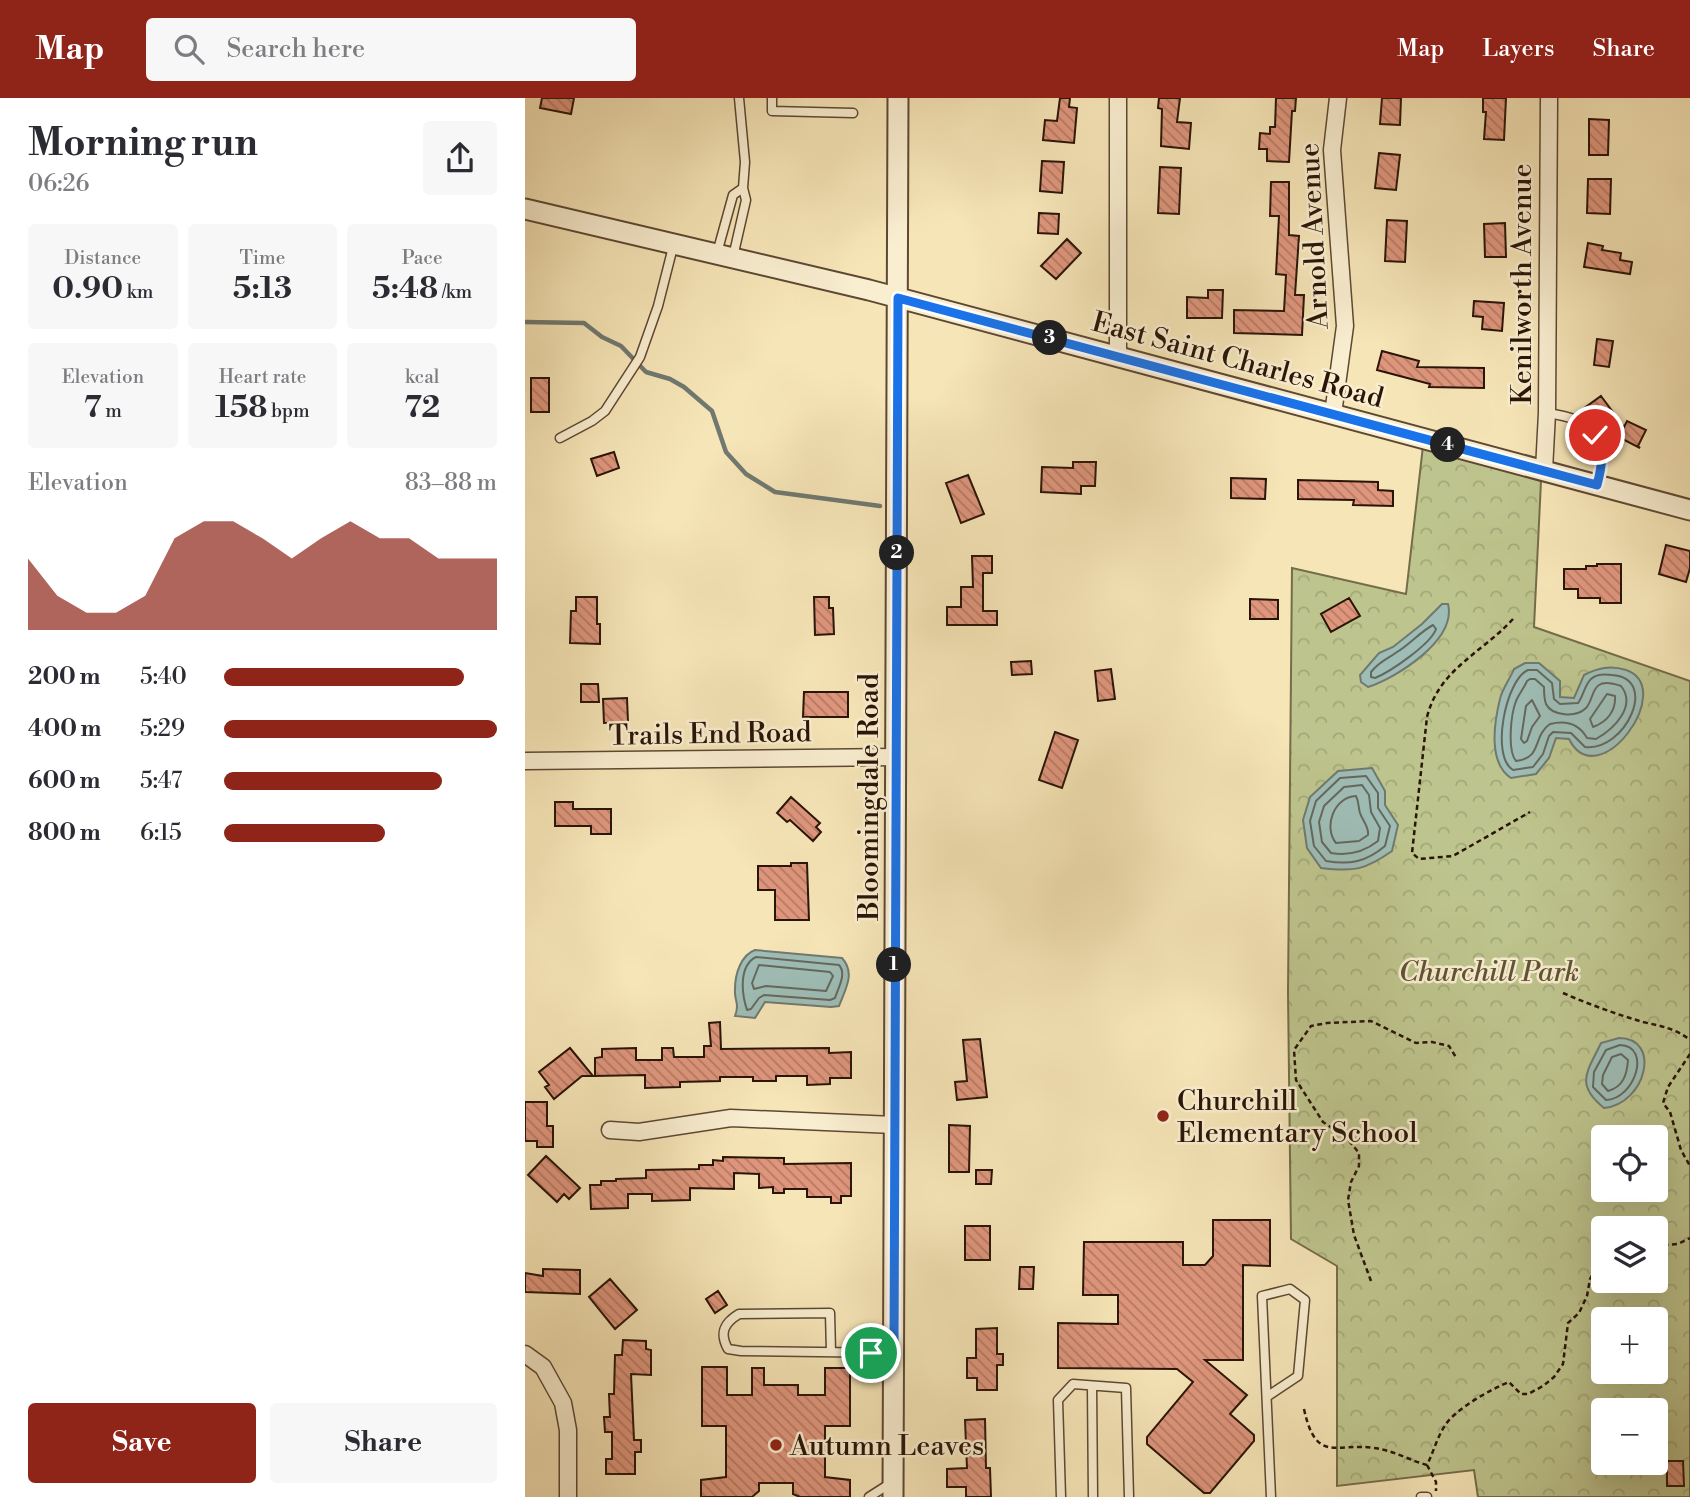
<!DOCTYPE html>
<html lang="en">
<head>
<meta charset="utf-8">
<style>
	:root { --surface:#fff; --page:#f7f7f7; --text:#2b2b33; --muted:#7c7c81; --accent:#8f2418 }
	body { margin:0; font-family:"Libre Bodoni",serif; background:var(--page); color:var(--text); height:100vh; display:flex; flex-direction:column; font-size:26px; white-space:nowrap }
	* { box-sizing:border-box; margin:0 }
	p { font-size:23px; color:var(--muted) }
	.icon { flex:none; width:38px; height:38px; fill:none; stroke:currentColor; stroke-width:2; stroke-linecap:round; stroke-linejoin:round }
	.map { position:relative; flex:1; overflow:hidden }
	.sheet { display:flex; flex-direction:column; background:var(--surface); width:525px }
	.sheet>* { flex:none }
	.tools { position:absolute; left:1066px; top:1027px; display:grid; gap:14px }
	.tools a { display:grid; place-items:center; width:77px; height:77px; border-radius:7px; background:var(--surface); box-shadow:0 7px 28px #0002; font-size:35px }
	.pin { position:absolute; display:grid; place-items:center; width:60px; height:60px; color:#fff; margin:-30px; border:4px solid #fff; border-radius:50%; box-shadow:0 2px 7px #0007 }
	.km { position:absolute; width:35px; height:35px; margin:-18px; border-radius:50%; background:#222; color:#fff; font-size:19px; line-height:35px; text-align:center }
	.round { display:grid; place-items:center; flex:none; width:74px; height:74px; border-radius:7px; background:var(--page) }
	.headline { display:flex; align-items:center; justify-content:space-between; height:119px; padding:0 28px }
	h1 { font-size:38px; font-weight:700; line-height:52px }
	.stats { display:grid; grid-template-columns:repeat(3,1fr); gap:10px; height:119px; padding:7px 28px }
	.stats div { display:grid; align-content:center; border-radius:7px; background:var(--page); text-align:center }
	.stats b { font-size:30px; font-weight:700 }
	.stats small { font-size:19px; font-weight:400 }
	.stats p { font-size:19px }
	.chart { height:196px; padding:14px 28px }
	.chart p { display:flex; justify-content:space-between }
	.chart svg { width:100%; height:126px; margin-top:7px; fill:var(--accent); opacity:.7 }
	.action { display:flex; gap:14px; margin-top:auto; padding:14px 28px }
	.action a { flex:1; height:80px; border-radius:7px; background:var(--accent); color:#fff; font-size:28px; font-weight:700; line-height:80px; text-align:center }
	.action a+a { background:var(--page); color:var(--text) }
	ul { padding:0 28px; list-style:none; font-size:23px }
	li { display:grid; grid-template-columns:112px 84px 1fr; align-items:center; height:52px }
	li i { height:18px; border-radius:9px; background:var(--accent) }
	header { display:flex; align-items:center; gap:42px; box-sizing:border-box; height:98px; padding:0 35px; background:var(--accent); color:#fff }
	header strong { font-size:33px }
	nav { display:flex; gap:38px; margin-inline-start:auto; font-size:24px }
	.search { width:490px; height:63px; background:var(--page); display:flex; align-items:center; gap:18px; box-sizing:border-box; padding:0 24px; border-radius:7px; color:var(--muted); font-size:26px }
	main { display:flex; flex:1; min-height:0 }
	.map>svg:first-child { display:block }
	.park { fill:url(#park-crowns); stroke:#746c4a; stroke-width:2; fill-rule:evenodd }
	.water { fill:#9ebdb6; stroke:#707970; stroke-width:2 }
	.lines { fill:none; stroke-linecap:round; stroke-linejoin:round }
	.shore { stroke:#64685e; stroke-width:2 }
	.stream { stroke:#707970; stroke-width:4.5 }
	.building { fill:url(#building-back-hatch); stroke:#2a1407; stroke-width:2 }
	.service-casing { stroke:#5d4833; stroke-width:11 }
	.minor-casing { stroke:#5d4833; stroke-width:19 }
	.tertiary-casing { stroke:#5d4833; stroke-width:23 }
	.path { stroke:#2a1407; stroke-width:2.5; stroke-dasharray:5 3.5; stroke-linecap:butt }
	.service { stroke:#f9eed0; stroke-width:8 }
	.minor { stroke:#f9eed0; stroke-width:16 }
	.tertiary { stroke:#f9eed0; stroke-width:19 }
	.route-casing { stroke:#fff; stroke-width:14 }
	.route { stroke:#1a73e8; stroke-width:9 }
	.poi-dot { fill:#8f2418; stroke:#f9eed0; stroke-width:2.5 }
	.labels { text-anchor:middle; stroke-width:5; stroke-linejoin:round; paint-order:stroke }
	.street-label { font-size:28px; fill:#2a1407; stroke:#f9eed0 }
	.park-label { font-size:28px; font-style:italic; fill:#5e5236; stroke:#f9eed0 }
	.poi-label { font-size:28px; fill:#2a1407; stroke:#f9eed0; text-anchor:start }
</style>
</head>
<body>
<header>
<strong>Map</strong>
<div class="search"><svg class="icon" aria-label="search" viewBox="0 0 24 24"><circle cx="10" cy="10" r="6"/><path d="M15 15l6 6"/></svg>Search here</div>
<nav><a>Map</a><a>Layers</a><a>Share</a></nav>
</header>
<main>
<section class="sheet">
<div class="headline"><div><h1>Morning run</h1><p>06:26</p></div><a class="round"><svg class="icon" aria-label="share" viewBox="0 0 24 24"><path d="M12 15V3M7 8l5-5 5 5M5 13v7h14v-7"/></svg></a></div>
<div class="stats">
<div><p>Distance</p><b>0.90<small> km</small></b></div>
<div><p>Time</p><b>5:13</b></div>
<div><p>Pace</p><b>5:48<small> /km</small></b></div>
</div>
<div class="stats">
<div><p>Elevation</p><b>7<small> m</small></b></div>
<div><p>Heart rate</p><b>158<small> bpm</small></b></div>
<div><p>kcal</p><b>72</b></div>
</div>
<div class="chart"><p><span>Elevation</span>83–88 m</p>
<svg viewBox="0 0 160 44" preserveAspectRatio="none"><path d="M0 44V19L10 32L20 38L30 38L40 32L50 12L60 6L70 6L80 12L90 19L100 12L110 6L120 12L130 12L140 19L150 19L160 19V44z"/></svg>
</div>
<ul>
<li><b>200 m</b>5:40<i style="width:88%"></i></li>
<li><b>400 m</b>5:29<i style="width:100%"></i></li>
<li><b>600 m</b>5:47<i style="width:80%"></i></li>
<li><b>800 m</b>6:15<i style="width:59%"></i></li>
</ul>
<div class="action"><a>Save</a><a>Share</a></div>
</section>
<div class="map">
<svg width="1165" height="1399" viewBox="0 0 1165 1399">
	<defs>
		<pattern id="park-crowns" width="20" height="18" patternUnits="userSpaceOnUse" patternTransform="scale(1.75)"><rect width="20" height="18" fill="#bec48d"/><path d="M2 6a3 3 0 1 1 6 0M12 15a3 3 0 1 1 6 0" fill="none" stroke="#a3a878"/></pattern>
		<pattern id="building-back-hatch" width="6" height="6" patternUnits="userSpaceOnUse" patternTransform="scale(1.75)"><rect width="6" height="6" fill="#df967d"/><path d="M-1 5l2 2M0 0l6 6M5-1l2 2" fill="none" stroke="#b57964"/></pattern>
	</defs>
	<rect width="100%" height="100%" fill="#f6e5b7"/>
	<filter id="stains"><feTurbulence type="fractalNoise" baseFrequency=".00286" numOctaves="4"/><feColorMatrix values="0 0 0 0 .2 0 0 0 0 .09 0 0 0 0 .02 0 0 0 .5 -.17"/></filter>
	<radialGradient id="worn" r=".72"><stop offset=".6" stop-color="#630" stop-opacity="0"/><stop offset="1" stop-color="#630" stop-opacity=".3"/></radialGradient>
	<path class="park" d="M898 348 1016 383 1009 529 1165 583V1399H953L949 1372 812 1388V1168L766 1141 763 894 767 470 881 496ZM1078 1040H1130V1092H1078ZM1078 1130H1130V1183H1078ZM1078 1222H1130V1274H1078ZM1078 1312H1130V1365H1078Z"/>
	<path class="water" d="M917 506H923C932 542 871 580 843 589L836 584 835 577 854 555 868 549 897 526Z
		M1000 565H1014L1035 583V599L1049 600 1059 577C1073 570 1085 567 1101 572 1153 590 1073 699 1044 641L1031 640 1024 660 1011 676 986 680C963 665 969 625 975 601 977 591 985 581 989 571Z
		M847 670 860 693V707L873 727 867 753C840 772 829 774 796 770L782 750 778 722 785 699 813 673Z
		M230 852 317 860C331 875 320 892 314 908L306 909 240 904 230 920 210 918C215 905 209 903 210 891 210 876 216 857 230 852Z
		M1094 940C1137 940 1121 1006 1079 1010 1049 986 1063 973 1076 945Z"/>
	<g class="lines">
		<path class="shore" d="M908 527 911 531C906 546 865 574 850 580L846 579V574C855 563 861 562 872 554 885 546 895 534 908 527Z
			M1003 572H1012L1027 585 1029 601 1035 606 1053 605C1058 599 1060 586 1066 581 1071 576 1080 576 1087 577 1135 580 1100 654 1060 649L1046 635 1028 634 1024 638 1018 656 1008 669 988 672C965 658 981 581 1003 572Z
			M1005 581H1010L1019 589C1019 595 1019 601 1021 606 1027 618 1051 620 1061 610 1067 604 1067 591 1074 587 1080 583 1090 586 1096 588 1112 608 1089 631 1071 641L1062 640C1054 626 1041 622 1025 626 1007 638 1018 660 991 663 982 652 986 616 991 603 994 596 999 590 1002 583Z
			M1082 596 1090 598C1091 613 1082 624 1068 629L1065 621Z
			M1007 602 1015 618 1007 629 1002 643 999 645 996 641 1001 608Z
			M841 678 853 695V710L865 728 860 748C841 764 825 767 801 763L789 748 785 723 791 703 815 680Z
			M837 687 844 697 846 714 855 730 853 743C839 754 824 758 806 755L797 744 794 724 799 708 819 689Z
			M831 698C834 704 833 708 835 715 838 724 844 728 843 737L834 743 811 745C798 729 809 699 831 698Z
			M231 859 314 867C322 876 313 890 310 900L305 902 239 897 234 900 226 911 222 912C217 897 213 868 231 859Z
			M234 867 305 874 308 878 301 893 241 888 229 891 227 885Z
			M1095 947C1127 948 1110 1001 1081 1002L1068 989 1069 974 1081 952Z
			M1096 956 1103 962C1102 977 1098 989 1083 993L1077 986 1078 977 1087 959Z"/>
		<path class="stream" d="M0 224 59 225 77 239 96 248 121 274 145 281 159 289 187 313 201 354 221 376 250 394 355 408"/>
	</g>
	<path class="building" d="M17 0H49L46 16 15 10Z
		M535 0H545L544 9 552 10 549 45 518 42 520 22 532 23Z
		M634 0H655L652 24 666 25 664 51 636 48 637 11 633 10Z
		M751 0H771L770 13H767L764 64 742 63V51H734L735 35 745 36V29H750Z
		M857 0H876L875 27 855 26Z
		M958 0H981L979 42 959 41 961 14H958Z
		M1064 21 1084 22 1083 57H1064Z
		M854 55 875 57 871 92 850 90Z
		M517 63 539 64 537 95 515 93Z
		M635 69 656 70 654 116 633 115Z
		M1063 81H1086L1085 116 1062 115Z
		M746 84H764V137L774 138 770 197H779L777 237 709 235V212L759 213 761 177 751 176 754 118H745Z
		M514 115 534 116 533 136 513 135Z
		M862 122 882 123 880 164 860 163Z
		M980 125 981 159H960L959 126Z
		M542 141 556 155 531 181 516 168Z
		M1063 145 1078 148 1077 152 1096 155 1095 162 1107 164 1105 176 1059 169Z
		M683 192H698L697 220H662V199L683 200Z
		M949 203 979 205 977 233 957 231 958 219 948 218Z
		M1072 241 1088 243 1084 269 1069 267Z
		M857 253 894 263 892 269 959 270V290L904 289 905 286 852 272Z
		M6 280H24V314H6Z
		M1076 298 1099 329 1102 323 1121 332 1113 348 1115 350 1084 334 1078 337 1058 311Z
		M89 354 94 370 72 378 66 361Z
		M548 364H571L570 388H556V396L516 394 517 369 548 370Z
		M443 377 459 416 436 425 421 385Z
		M706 380 741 381 740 401 706 400Z
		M773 382 853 384V392L868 393V408L828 407 829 402 773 401Z
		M1141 447 1165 453V470L1161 484 1134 476Z
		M447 458H467V475H458V513H472V527H422V509H436V489H448Z
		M1072 466H1096V505H1075V500H1053V491H1039V471H1061V468H1072Z
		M51 499H72V526H75V546L45 545 46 513H51Z
		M289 499H304V510H308L309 536 290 537Z
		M824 500 835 518 806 534 796 516Z
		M725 501 753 502V521H725Z
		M506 563 507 576 487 577 486 564Z
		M586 571 590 601 573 603 570 573Z
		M56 586H73L74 604H56Z
		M279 594H323V619H278Z
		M102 600 103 624 79 625 78 601Z
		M530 634 553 642 537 690 514 682Z
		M266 699 295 725 291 729 296 734 288 743 265 722 262 724 252 715Z
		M30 704H48V711H86V736H66V728H30Z
		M266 765H282L284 822H250V792H233V768H266Z
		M195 924 196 951 304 950V955L326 954V980H305V986L282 987V978H251V983H228V979H195V983L155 984V989L120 990V977L70 978V960L77 959V951L111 950V962H137V950H148L149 959H179V948H186L184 925Z
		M455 941 462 999 432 1002 430 984 442 983 438 942Z
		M45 950 68 978H57L29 1001 20 989 24 987 14 974Z
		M0 1004H22V1028H28V1049H12V1043H0Z
		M424 1027 445 1028 444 1074H424Z
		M21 1058 55 1090 44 1101 39 1096 32 1104 3 1077Z
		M198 1059 259 1060V1066L326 1065V1098H316V1105H306V1099H282V1091H259V1095H248V1089L234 1090V1076L209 1075V1091L165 1090V1102L127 1103V1096H103V1110L66 1111 65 1087H76V1083H91V1081L121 1080V1072L174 1071V1067H188V1062L198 1063Z
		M451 1072H467L466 1086H451Z
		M688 1122H745V1168L718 1167V1262H680L722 1297 705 1316 729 1337V1343L685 1395H679L622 1346V1339L668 1284 652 1271 533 1270V1225L593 1226V1197H558L559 1144H658V1167H680L688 1158Z
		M440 1128H465V1162H440Z
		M495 1169H509L508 1191H494Z
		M18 1171 55 1172V1196L0 1194V1175L18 1178Z
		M85 1181 112 1212 90 1231 64 1199Z
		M193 1193 202 1207 190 1215 181 1201Z
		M472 1230V1256H478V1267H472V1292H452V1280H442V1260H451V1231Z
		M98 1242 121 1243V1251L126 1252V1277L106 1276 109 1342H116V1354H110V1376H81V1361H87V1334H80L79 1319H85L84 1296H89L90 1257H97Z
		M177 1269H202V1297H227V1270H239V1287H273V1297H300V1270H325V1328H300V1379L325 1382V1399H275L268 1396V1385H234V1393L227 1399H176V1382L201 1379V1328H177Z
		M460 1321 461 1370H465L466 1399H441V1389H422V1371L442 1370 440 1322Z
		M1142 1363H1158L1159 1388H1142Z"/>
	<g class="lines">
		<g class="service-casing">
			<path id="service" d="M247 0V13L328 15
				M192 155 208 97 218 90
				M208 159 221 102 218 90 220 64 214 0
				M1022 315C1071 322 1084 338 1072 387
				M35 340 67 323 80 313 115 259 133 208 149 145
				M306 1254 305 1215 214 1216C199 1225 194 1235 203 1251L216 1253 369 1255
				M567 1288 568 1399
				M743 1298 773 1278 780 1202 765 1191 737 1198 746 1399
				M344 1399 366 1385
				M536 1399 533 1302 548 1286 601 1290 604 1399
				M896 1399H902"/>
		</g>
		<g class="minor-casing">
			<path id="minor" d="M593 0V258
				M808 316 820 228 807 52 813 0
				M1019 372 1022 315 1024 0
				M0 663 371 659
				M85 1032 114 1034 206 1020 369 1027
				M0 1256 18 1269 38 1305 43 1332V1399"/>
		</g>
		<g class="tertiary-casing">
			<path id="tertiary" d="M0 111 344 192 1165 412
				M368 1399 373 0"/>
		</g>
		<path class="path" d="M988 521C957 555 914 571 902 619L887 755 894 761 928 758 1005 714
			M1038 895C1063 906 1091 916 1118 924 1135 928 1150 930 1165 942
			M1165 956 1143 989 1138 1005 1145 1014 1156 1052 1165 1068
			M1130 1148 1153 1146 1165 1140
			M846 1183 829 1137 823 1102 826 1084 834 1068V1055L821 1039 798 1024 771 982 769 952 786 928 802 925 846 923 891 945 907 944 924 948 932 961
			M779 1311C791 1367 812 1344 849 1350 867 1352 884 1362 902 1367 909 1353 912 1339 921 1326 931 1311 966 1291 984 1284L996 1296H1003L1018 1288 1029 1279 1038 1266 1043 1225 1054 1215 1062 1198 1065 1181 1073 1167 1078 1165
			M902 1367 911 1384V1393"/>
		<use href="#service" class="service"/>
		<use href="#minor" class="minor"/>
		<use href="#tertiary" class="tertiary"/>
	</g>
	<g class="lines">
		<g class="route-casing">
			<path id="route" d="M346 1255H369L373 200 1072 387C1077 368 1080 354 1070 337"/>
		</g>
		<use href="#route" class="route"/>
	</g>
	<g class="poi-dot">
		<circle cx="638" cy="1018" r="7"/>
		<circle cx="251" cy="1347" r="7"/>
	</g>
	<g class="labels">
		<g class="street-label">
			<text transform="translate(788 138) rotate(-93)" y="10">Arnold Avenue</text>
			<text transform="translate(996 186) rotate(-90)" y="10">Kenilworth Avenue</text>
			<text transform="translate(713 261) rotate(15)" y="10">East Saint Charles Road</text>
			<text transform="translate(185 635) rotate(-1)" y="10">Trails End Road</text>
			<text transform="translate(343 699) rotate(-90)" y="10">Bloomingdale Road</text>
		</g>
		<g class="park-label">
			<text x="964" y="883">Churchill Park</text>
		</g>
		<g class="poi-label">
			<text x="652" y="1012">Churchill<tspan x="652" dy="32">Elementary School</tspan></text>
			<text x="265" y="1357">Autumn Leaves</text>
		</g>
	</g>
	<rect width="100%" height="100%" filter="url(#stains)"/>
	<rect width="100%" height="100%" fill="url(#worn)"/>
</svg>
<div class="tools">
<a><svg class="icon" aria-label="locate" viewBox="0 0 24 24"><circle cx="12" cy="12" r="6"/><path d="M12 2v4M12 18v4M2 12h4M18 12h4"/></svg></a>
<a><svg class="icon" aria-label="layers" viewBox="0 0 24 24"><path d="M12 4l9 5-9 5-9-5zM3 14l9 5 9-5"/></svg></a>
<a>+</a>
<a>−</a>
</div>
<div class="pin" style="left:346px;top:1255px;background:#1e9e55"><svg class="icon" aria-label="arrive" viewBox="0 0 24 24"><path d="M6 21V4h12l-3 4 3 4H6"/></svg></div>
<div class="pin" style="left:1070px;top:337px;background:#d93025"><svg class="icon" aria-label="check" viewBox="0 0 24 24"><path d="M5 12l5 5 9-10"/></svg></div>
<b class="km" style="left:369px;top:867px">1</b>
<b class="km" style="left:372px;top:455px">2</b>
<b class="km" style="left:525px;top:240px">3</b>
<b class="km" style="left:923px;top:347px">4</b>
</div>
</main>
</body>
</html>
